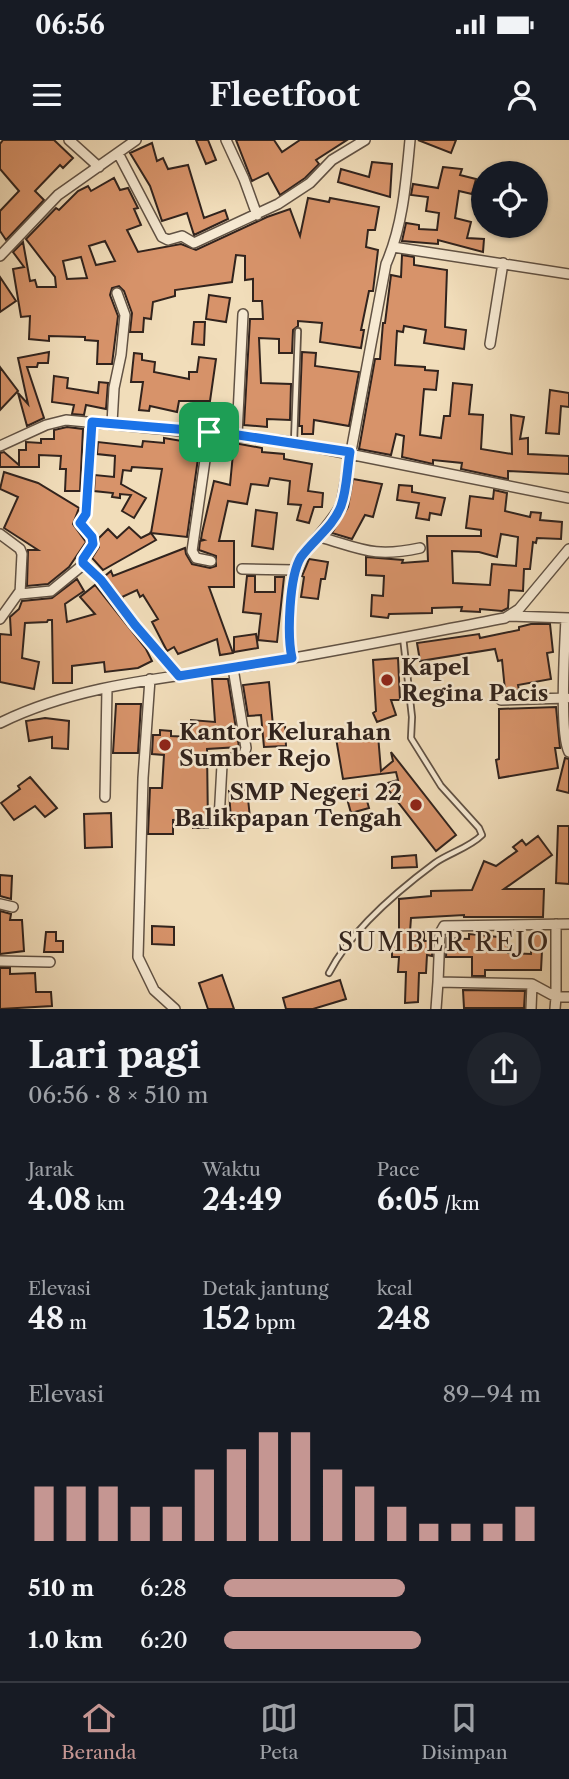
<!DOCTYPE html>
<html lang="id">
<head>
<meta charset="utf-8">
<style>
	:root { --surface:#171b24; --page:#20242c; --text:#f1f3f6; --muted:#9ea1a6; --line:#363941; --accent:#c59692 }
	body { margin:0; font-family:"Libre Caslon Text",serif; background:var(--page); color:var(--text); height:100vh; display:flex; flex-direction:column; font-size:26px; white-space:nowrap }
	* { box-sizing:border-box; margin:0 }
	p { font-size:23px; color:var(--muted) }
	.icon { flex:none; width:38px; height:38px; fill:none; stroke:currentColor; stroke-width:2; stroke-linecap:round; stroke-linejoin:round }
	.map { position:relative; height:869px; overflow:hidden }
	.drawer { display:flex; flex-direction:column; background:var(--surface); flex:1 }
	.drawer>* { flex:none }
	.controls { position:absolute; left:471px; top:21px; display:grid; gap:14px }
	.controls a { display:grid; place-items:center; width:77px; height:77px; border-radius:50%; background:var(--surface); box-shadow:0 2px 5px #0004; font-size:35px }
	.pin { position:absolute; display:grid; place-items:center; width:60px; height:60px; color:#fff; margin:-30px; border-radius:14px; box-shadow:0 4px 10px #0006 }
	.round { display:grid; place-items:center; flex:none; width:74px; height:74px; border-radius:37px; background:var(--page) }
	.head { display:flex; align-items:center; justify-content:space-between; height:119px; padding:0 28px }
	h1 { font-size:38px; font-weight:700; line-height:52px }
	.metrics { display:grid; grid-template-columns:repeat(3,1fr); gap:10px; height:119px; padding:7px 28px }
	.metrics div { display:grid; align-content:center }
	.metrics b { font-size:30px; font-weight:700 }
	.metrics small { font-size:19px; font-weight:400 }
	.metrics p { font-size:19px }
	.chart { height:196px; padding:14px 28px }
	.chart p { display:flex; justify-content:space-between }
	.chart svg { width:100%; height:126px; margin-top:7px; stroke:var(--accent); stroke-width:6 }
	ul { padding:0 28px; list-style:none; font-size:23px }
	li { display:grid; grid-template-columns:112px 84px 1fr; align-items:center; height:52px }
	li i { height:18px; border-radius:9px; background:var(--accent) }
	.status { display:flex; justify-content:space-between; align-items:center; height:49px; padding:0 35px; background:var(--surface); direction:ltr }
	.status svg { height:19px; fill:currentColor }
	header { display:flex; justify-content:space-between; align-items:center; height:91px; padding:0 28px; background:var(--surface); font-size:32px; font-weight:700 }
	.tab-bar { display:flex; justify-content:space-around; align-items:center; height:98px; border-top:2px solid var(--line); background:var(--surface); font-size:19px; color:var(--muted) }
	.tab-bar a { display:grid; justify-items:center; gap:4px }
	.tab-bar .current { color:var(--accent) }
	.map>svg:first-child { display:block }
	.building { fill:#d7936a; stroke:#31231d; stroke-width:2; fill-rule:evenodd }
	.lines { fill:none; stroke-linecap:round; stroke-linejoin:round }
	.lane-casing { stroke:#615244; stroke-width:8 }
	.street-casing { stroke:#615244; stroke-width:12 }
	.lane { stroke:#f6e9d2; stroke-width:4.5 }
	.street { stroke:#f6e9d2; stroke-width:9 }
	.route-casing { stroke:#fff; stroke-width:14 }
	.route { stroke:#1a73e8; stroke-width:9 }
	.poi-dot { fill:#8f2418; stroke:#f6e9d2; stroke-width:2.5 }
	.labels { text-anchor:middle; stroke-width:5; stroke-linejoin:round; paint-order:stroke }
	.poi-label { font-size:23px; font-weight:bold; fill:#31231d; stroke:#f6e9d2; text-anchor:start }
	.quarter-label { font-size:26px; letter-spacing:2px; fill:#31231d; stroke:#f6e9d2 }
</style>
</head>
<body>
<div class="status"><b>06:56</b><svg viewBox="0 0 49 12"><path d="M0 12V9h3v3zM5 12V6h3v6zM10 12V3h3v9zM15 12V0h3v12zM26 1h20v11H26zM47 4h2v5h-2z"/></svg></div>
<header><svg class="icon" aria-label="menu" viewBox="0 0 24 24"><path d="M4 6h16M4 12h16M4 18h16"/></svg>Fleetfoot<svg class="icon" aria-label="person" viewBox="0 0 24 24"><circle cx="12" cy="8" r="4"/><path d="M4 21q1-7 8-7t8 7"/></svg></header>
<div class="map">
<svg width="569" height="869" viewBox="0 0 569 869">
	<rect width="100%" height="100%" fill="#f1ddba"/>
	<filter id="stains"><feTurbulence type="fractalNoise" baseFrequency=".00286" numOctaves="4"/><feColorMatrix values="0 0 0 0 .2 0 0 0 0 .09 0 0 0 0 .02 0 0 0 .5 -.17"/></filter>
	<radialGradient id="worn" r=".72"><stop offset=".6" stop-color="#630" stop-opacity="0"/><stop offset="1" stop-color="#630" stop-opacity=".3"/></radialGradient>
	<path class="building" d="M3 0H54L73 18 63 28 60 25 35 51 44 60 6 100 0 91V71L19 51 0 29V4Z
		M196 0H208L216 20 206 24Z
		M236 0H274L282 12 300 0H347L316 20 319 24 305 38 280 55 268 33 252 41Z
		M418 0H456L451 13Z
		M152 3 157 21 163 18 168 29 188 25 204 78 225 70 228 79 194 95 187 73 162 81 150 46 130 13Z
		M372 22 392 24 390 57 338 42 341 29 369 37Z
		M443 27 462 29 460 35 476 39 472 54 459 51 455 78 471 82 467 98 484 99 483 112 438 100V104L402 101 406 83 419 85V89L437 90 439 73 426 71 428 57 411 55 413 44 438 48Z
		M114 38 120 50 128 48 138 68 134 69 141 85 127 90 138 112 181 104 196 110 267 77 290 69 300 96 308 58 329 62 330 58 379 67 375 90H368L366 107 378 110 373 151H369L361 190H364L361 208 320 202 322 183 298 181V186L293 190 292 213H279V199L259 198 261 243 291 244 290 280 267 279V287L244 285 250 179H263L262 161H253V139L245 140V116L236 115 232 142 175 150V156L153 162 151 179 144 178 143 192H130L132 173 124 151 119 146 112 148 110 155 118 176 112 224H97L98 201 85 200V197L49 196V201L29 199 30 176 21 177 13 129 24 127 13 112 23 102 30 141 35 140 37 147H56L55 137 26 99 56 68 59 70 78 51 88 46 91 51ZM105 101 115 121 96 125 89 106ZM81 117 87 138 67 139 63 121Z
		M402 115 414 117V125L447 130 445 187 466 190 464 209 424 203 426 190 404 186 403 192 397 191 395 225 425 227V230L438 231 436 250 424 249 420 295 441 298 444 276H450L453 243 472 245 469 274 483 275 481 309 512 314 511 275 524 277 520 299 528 298V314L569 316V334L508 331V339L461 329 462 323 433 320V324L402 317 404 296 396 294 391 315 359 309 375 219H380L383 183H385L391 135 401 137Z
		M0 137 16 161 0 172Z
		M209 155 230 158 226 182 206 179Z
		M194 182H205L204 205 192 204Z
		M49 212 48 223H38L37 227H27L44 278 27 286 18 253 28 264 18 218Z
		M302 212 316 213 315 226 359 232 349 286 314 280 313 294H302V286H299Z
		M134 213 142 214V220L155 222 154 232 189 239V232H197L199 217 216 219 210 261H179L177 272 150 266 149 271 139 270 143 242H131Z
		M0 227 18 251 0 270Z
		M54 236 68 238 67 248 98 253 99 242 108 243 106 269 86 265 84 275 72 274 74 265 52 262Z
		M550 250 569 253V267L561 266 559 294 546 293Z
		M67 287 83 289 80 351H65L66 329H60L61 316 39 315V327H0V313L4 312 19 325V310H26V302L41 303V299H54V290Z
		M164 298 200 304 187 397 151 393 156 400 103 430 92 418 99 407V398L108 389 117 398 129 387 141 398 151 393 162 329 132 327 131 331 123 330 121 344 146 358 134 378 122 371 131 355 120 354V358L112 357 113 353 94 351 95 335 114 337 115 316 97 314 98 302 142 307 143 301 164 303Z
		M234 303 262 308V312L284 314V319L312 324 308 351 323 353 322 367H314L309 383 297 380 301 365 288 364 290 341 270 338 268 346 251 344 247 364 228 361 219 401H234V447H209L233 513 220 515 217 499 178 514 174 507 167 511 152 482 158 479 143 455 140 457 137 450 122 457 123 459 105 436 111 431 113 436 185 408 186 414 192 424 210 428 216 426V416L199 410 200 401 204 400 201 399 202 393 214 341 230 345Z
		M4 332 38 343 79 368 73 384 86 402 69 427 48 444 27 446 28 410H38L4 388 18 357 0 349Z
		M353 339 382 344 373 377 365 375 352 399 332 393 348 367Z
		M399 345 412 346V352L445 358 441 375 430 373 429 380 416 378 419 363 397 360Z
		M494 350 507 353 505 371 530 377 531 372 541 373 540 380 562 382 561 399 537 398 536 403 533 402 530 429H524L523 451 509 450 508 468 502 471 480 469V472L461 471 462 467 432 468V473L389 474 388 478 371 476 372 455 383 456 384 436 366 435V417L403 420 402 423 428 421 427 396H481V390L466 388 470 356 493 359ZM501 394 518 397 516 426 492 424 490 445 453 443 452 411 479 412 497 417Z
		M256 370 277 373 273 409 252 406Z
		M309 419 328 422 325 439H321L318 459 301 457 304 437 302 436Z
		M247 436H255V452H275V437H284L277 502 258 500 261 474 243 472Z
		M77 439 84 451 65 464 67 482 95 474 80 457 95 445 146 509 152 521 138 528 105 532 104 522 72 526V543H53L52 480H48L47 482 25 483 22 518 39 522 34 549 0 542V494L11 495 10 477 19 469 22 461 52 458Z
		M531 484H550L553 512 547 513 551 539 518 545 519 550H505L502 520 498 521 495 509 420 521 417 503 479 494 480 498 519 490V487Z
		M256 494 258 508 234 512V497Z
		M398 518 400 560H391L396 575 377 582 373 573 376 571 373 520Z
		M212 539H228L239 607 207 609 208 688H193V679L173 680V694H148L150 648H162L164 615 152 614 153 595H160V590L171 591V596L190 597 191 580 215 582Z
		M269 542 273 586 285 585 286 606 264 607 261 575 248 576 243 545Z
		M116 564H141L138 613H113Z
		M556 567 560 608H555L558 628 499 638 496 620 499 619V569Z
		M45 578 69 581 68 609 52 608V597L29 601 26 581Z
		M378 595 381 631 393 621 391 612 456 695 436 711 384 644 398 640 396 632 343 639 336 598Z
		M565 618 569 619V653L557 650Z
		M30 637 57 668 45 677 35 666 14 680 1 663 20 649 18 646Z
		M247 649 250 678 231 680 229 651Z
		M364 650 369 668 351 673 346 655Z
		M111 673 112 707 85 708 84 674Z
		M558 686H569V744L556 743Z
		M538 696 552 715 504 749H544L543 777H464V775L411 778 410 792H424V801H433L432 816 427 815 426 833H419L418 862 405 863 406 832H398L399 817H392V806L399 805V759L431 756V751L472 750 484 721 496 726 517 711 513 707 522 700 526 705Z
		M416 715 417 727 392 728V717Z
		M0 735 12 736 11 759 0 756Z
		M0 771 11 774 10 780H22L24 811 0 814Z
		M152 786 174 787V805L152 804Z
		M543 791 541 830H485V836H472V817H446L447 798 469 799V794L508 798V813L531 814 532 792Z
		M46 792H56V801H63V812H44Z
		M0 828H10V834L35 833 36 852H51L52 866 0 869Z
		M222 835 234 869H208L199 843Z
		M340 840 346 859 313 869H286L283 858Z
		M463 850 525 851 524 868H464Z"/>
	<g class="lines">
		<g class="lane-casing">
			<path id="lane" d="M294 302 298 191
				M329 833C351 790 396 752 435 723 449 713 469 708 482 695L479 688 441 646 411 598 412 577 403 497"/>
		</g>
		<g class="street-casing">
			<path id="street" d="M69 0 99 27
				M226 0 244 39 257 75
				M118 13 162 97 168 100 182 96 194 103 278 64 310 43 332 20 365 0
				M393 107 569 134
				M0 116 58 55 136 0
				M490 204 503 123
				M112 283 114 248 121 215 125 175 117 153
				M209 292 192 411 196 418 211 421
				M237 295 243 174
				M0 306 46 285 66 280 284 301 569 358
				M0 394 20 409 22 414 20 454 51 451 84 424 101 441 127 476 179 536
				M320 397C362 409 374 418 420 408
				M84 424 83 419 93 404 92 397 80 383 86 370 92 282
				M242 429 294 430
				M509 476 569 478
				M566 478C565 503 559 594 569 612
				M0 479 20 451
				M292 518C287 496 289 436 302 417 314 399 330 385 341 365L386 124C403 85 406 42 410 0
				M150 539 143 638 138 817 154 850 175 869
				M501 560 567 558
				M0 583C79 544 168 538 253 525 338 511 421 494 505 478L519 469 569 409
				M105 657 107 548
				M219 680 222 625 225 621 244 614 246 608 233 528
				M0 764 13 767
				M0 821 50 822
				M438 842 440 793 444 786 569 784
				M556 857V784
				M436 869 438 842 532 844 556 857
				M531 869 532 844
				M555 869 556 857H569"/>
		</g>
		<use href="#lane" class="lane"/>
		<use href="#street" class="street"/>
	</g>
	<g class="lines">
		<g class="route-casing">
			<path id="route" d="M92 282 225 293 350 312C347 329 347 350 341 366 333 387 314 399 301 417 289 436 287 496 292 518L179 536 135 485 101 440 83 423V419L93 404 92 397 80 383 86 374Z"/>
		</g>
		<use href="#route" class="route"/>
	</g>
	<g class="poi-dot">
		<circle cx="387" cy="540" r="7"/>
		<circle cx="165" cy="605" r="7"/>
		<circle cx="416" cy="665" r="7"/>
	</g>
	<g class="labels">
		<g class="poi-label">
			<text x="401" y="535">Kapel<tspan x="401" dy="26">Regina Pacis</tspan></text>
			<text x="179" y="600">Kantor Kelurahan<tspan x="179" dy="26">Sumber Rejo</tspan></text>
			<text x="402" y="660" text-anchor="end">SMP Negeri 22<tspan x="402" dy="26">Balikpapan Tengah</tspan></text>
		</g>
		<g class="quarter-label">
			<text x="444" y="811">SUMBER REJO</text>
		</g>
	</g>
	<rect width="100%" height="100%" filter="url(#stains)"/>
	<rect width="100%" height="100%" fill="url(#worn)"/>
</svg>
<div class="controls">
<a><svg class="icon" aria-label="locate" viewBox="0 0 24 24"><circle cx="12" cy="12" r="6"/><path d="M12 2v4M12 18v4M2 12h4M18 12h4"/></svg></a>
</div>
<div class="pin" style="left:209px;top:292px;background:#1e9e55"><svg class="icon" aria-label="arrive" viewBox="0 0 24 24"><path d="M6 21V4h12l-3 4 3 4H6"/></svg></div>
</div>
<section class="drawer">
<div class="head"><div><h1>Lari pagi</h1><p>06:56 · 8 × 510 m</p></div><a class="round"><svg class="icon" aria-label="share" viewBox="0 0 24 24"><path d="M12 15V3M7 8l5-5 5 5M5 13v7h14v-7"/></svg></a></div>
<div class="metrics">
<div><p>Jarak</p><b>4.08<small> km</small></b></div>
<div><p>Waktu</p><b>24:49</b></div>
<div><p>Pace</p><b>6:05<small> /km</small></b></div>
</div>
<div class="metrics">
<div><p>Elevasi</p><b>48<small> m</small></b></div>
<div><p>Detak jantung</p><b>152<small> bpm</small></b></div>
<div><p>kcal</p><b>248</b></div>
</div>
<div class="chart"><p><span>Elevasi</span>89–94 m</p>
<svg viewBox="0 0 160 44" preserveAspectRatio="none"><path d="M5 44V25M15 44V25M25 44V25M35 44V32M45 44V32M55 44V19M65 44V12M75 44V6M85 44V6M95 44V19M105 44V25M115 44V32M125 44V38M135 44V38M145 44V38M155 44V32"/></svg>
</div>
<ul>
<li><b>510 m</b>6:28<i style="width:57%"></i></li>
<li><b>1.0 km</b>6:20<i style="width:62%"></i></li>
</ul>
</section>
<nav class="tab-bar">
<a class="current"><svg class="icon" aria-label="home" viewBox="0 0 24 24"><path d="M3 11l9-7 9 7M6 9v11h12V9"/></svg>Beranda</a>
<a><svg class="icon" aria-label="map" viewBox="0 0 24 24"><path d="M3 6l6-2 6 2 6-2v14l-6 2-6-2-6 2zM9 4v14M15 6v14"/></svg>Peta</a>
<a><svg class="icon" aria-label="saved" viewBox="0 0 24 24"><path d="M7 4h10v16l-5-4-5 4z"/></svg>Disimpan</a>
</nav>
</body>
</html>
